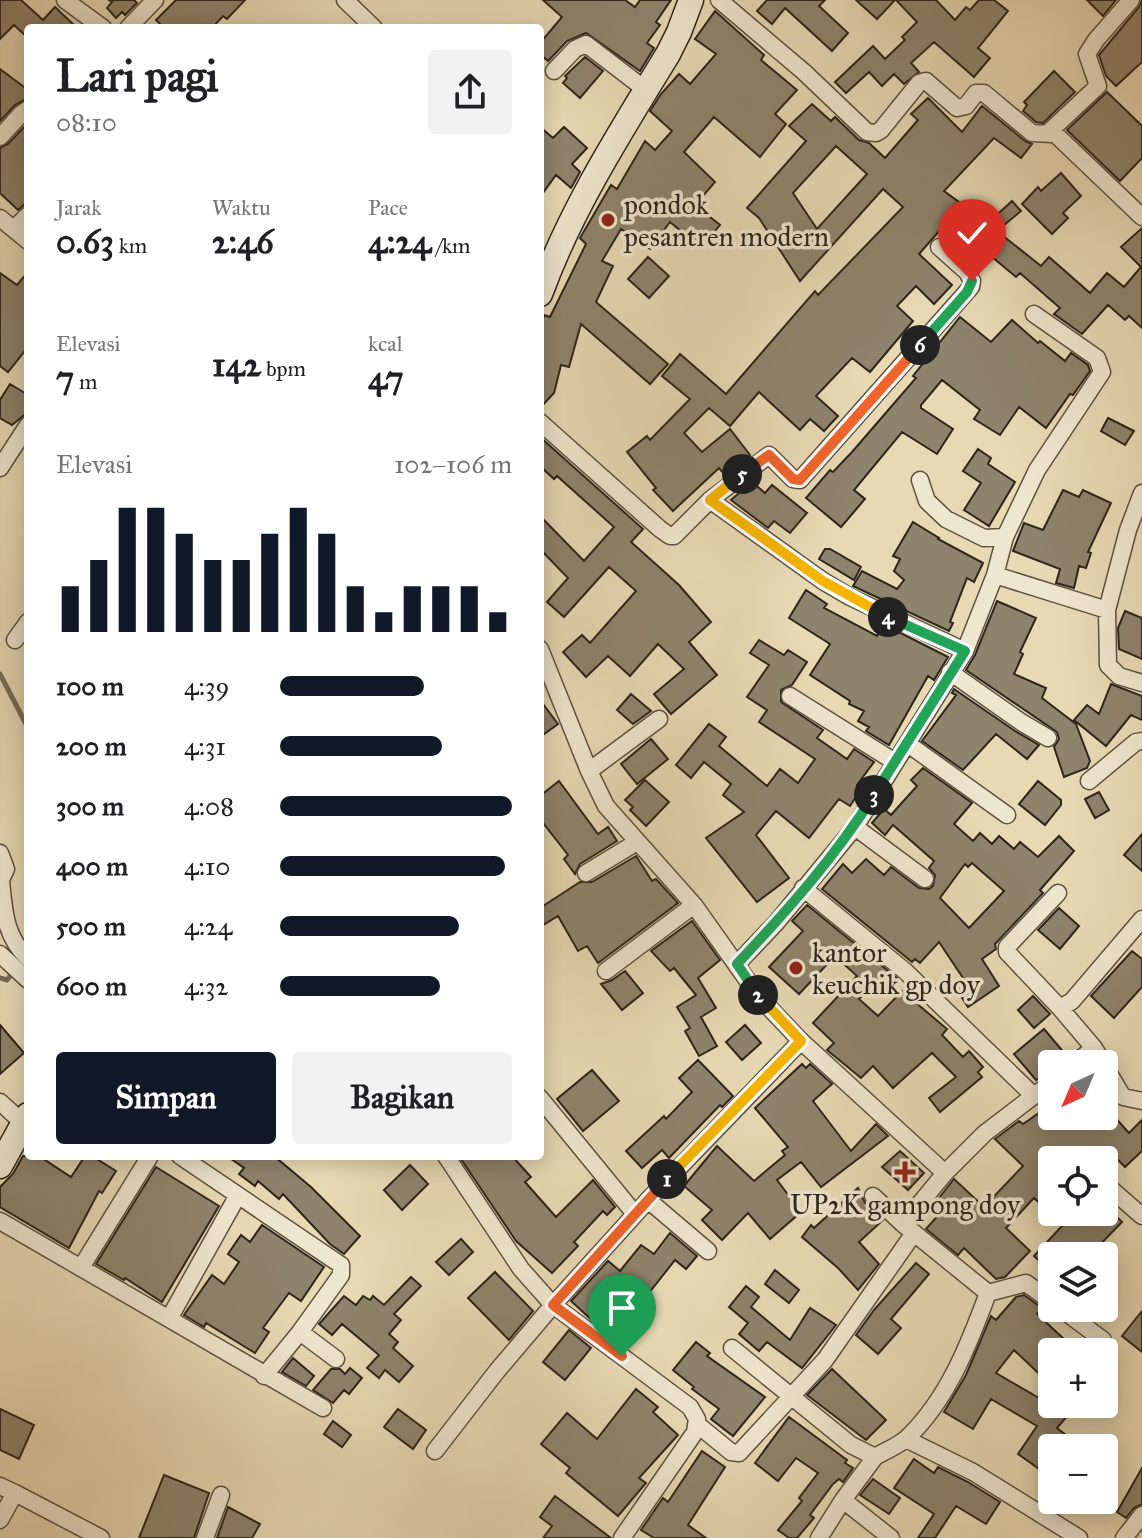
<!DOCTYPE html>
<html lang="id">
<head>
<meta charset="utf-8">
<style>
	:root { --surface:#fff; --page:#f2f2f2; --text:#202124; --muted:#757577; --accent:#111827 }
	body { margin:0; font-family:"IM FELL Great Primer",serif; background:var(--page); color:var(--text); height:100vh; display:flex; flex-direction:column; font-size:30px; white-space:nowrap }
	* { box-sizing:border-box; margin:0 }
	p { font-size:26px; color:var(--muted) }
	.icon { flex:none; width:44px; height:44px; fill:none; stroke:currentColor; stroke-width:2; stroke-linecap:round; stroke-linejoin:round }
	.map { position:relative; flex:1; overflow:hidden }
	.drawer { position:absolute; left:24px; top:24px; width:520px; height:1136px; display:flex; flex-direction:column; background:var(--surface); border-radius:8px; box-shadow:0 4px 20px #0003 }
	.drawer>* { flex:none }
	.needle { width:52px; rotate:224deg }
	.controls { position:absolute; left:1038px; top:1050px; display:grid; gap:16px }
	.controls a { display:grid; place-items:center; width:80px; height:80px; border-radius:8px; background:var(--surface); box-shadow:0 4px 20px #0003; font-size:40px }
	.pin { position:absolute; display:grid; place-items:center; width:68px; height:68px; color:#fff; margin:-82px -34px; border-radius:50% 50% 50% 0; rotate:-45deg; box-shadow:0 0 8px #0007 }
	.pin .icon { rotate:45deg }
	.km { position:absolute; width:40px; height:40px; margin:-20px; border-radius:50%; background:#222; color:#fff; font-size:22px; line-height:40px; text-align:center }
	.round { display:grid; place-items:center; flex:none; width:84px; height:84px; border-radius:8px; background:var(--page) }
	.head { display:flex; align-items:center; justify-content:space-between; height:136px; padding:0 32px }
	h1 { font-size:44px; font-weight:800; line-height:60px }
	.metrics { display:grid; grid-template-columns:repeat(3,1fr); gap:12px; height:136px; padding:8px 32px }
	.metrics div { display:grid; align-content:center }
	.metrics b { font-size:34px; font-weight:800 }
	.metrics small { font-size:22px; font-weight:400 }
	.metrics p { font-size:22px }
	.chart { height:224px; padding:16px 32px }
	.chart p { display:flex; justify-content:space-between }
	.chart svg { width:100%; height:144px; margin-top:8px; stroke:var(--accent); stroke-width:6 }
	.button { display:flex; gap:16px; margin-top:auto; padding:16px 32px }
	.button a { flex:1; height:92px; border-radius:8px; background:var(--accent); color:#fff; font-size:32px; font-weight:800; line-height:92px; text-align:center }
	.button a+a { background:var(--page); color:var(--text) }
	ul { padding:0 32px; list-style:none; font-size:26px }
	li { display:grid; grid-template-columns:128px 96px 1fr; align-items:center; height:60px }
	li i { height:20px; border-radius:10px; background:var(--accent) }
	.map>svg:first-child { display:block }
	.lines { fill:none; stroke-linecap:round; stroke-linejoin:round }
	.stream { stroke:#776c58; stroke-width:5 }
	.building { fill:#8e836b; stroke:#2e251b; stroke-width:2; fill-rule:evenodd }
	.street-casing { stroke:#5c5241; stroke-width:19 }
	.secondary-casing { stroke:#2e251b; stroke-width:27 }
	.street { stroke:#efe6ce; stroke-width:16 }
	.secondary { stroke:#efe6ce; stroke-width:24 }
	.split-1-casing { stroke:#fff; stroke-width:16 }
	.split-2-casing { stroke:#fff; stroke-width:16 }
	.split-3-casing { stroke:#fff; stroke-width:16 }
	.split-4-casing { stroke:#fff; stroke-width:16 }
	.split-5-casing { stroke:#fff; stroke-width:16 }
	.split-6-casing { stroke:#fff; stroke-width:16 }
	.split-7-casing { stroke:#fff; stroke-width:16 }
	.split-1 { stroke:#f0652b; stroke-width:10 }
	.split-2 { stroke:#f5b400; stroke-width:10 }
	.split-3 { stroke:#22a559; stroke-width:10 }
	.split-4 { stroke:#22a559; stroke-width:10 }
	.split-5 { stroke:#f5b400; stroke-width:10 }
	.split-6 { stroke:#f0652b; stroke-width:10 }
	.split-7 { stroke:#22a559; stroke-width:10 }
	.poi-dot { fill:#8f2418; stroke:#efe6ce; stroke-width:3 }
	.labels { text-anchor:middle; stroke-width:7; stroke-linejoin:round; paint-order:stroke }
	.poi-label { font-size:28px; fill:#2e251b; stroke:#efe6ce; text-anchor:start }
</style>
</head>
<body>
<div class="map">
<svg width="1142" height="1538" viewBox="0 0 1142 1538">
	<rect width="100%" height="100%" fill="#e7d9b4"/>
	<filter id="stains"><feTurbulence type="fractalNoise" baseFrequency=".0025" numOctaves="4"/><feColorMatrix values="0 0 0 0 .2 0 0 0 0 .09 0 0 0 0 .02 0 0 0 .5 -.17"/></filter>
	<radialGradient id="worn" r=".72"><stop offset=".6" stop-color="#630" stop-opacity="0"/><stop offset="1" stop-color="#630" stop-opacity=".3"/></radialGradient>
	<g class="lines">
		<path class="stream" d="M0 674 28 728
			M0 978 7 980 14 971"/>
	</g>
	<path class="building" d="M0 0H21L43 20 55 7 77 28H28V38L14 25 0 39Z
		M109 0H134L137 3 125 15 122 12 116 18 107 8 112 2Z
		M176 0H245L227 19 223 16 212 28H164L156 20Z
		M543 0H625L635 7 640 0H671L656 22 660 25 647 43 654 48 640 71 586 33 567 41 548 61 540 54V43L562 17Z
		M767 0H825L819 6 848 33 832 51 785 8 772 24 757 11Z
		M856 0H895L877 19Z
		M896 0H936L955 20 966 7 970 10 979 0H994L1008 11 978 48 990 58 974 77 934 42 911 63 919 72 904 84 894 74 882 86 869 72 846 93 835 82 873 46 885 59 905 40 902 37 917 22Z
		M1087 0H1116L1103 16Z
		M1142 0V62L1116 86 1106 76 1099 55 1139 7Z
		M715 11 764 55 761 60 797 90 775 114 786 124 760 157 714 117 684 152 715 182 695 205 720 225 701 248 670 222 650 249 621 229 602 261 613 266 596 302 668 364 650 384 581 324 569 367 561 365 554 393 540 408V329L544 315 550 317 586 244 580 238 611 185 617 189 645 141 655 150 672 131 650 111 661 94 679 74 690 84 716 54 695 39Z
		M585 57 603 71 580 98 563 83 567 78 565 76Z
		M0 69 28 90V98L15 105 0 121Z
		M1054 71 1075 92 1043 123 1036 122 1023 111 1027 105 1024 102Z
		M1107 92 1142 126V158L1120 181 1067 130Z
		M928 98 962 132 982 106 1025 141 1032 144 1021 158 994 138 944 191 988 223 1012 201 1021 211 997 231 1041 266 1049 257 1090 293 1107 273 1124 287 1141 267 1121 247 1142 228V328L1129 316 1125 320 1108 305 1082 334 1054 314 1060 308 1020 273 1016 277 979 246 976 249 971 244 973 241 948 221 919 254 952 285 934 304 916 286 897 306 913 321 870 372 852 358 816 396 838 416 824 431 810 419 800 430 759 392 730 426 709 408 684 433 702 452 730 429 750 455 725 475 719 468 673 511 653 490 656 488 627 452 647 436 650 440 690 399 662 376 680 354 726 394 815 291 818 295 903 207 883 189 800 281 759 218 747 208 806 141 789 126 812 104 831 121 835 117 859 140 869 143 885 158 918 120 911 114ZM836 146 867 174 817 229 793 193Z
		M28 123V201L18 210 0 193V148L8 144Z
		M540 127 553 138 564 127 587 148 572 164 580 172 571 188 556 175 540 197Z
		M1061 173 1081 196 1063 213 1068 218 1052 234 1022 204 1038 187 1041 191Z
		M648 257 669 276 649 298 628 279Z
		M28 272V347L8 372 0 366V273L17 285Z
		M960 317 991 342 1012 320 1038 343 1040 341 1065 361 1071 353 1088 365 1090 371 1073 395 1070 394 1046 428 1019 407 1000 435 974 419 980 410 942 380 921 405V408L953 429 937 454 902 432 854 490 865 499 841 527 806 498 830 470 833 472 852 452 916 378 913 376Z
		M10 384 28 395V412L12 425 0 418V400Z
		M1108 418 1134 431 1125 445 1101 431Z
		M540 437 643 529 631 542 679 585 711 622 689 642 717 675 671 714 654 694 684 669 658 644 630 676 608 656 586 677 563 652 582 635 590 643 636 591 609 567 564 617 547 602 568 578 540 549V516L584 561 614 527 557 476 554 479 540 466Z
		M978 449 991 458 988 464 1015 482 989 526 964 510 981 483 963 471Z
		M752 482 765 493 772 485 807 513 790 533 774 521 768 528 731 500Z
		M1063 490 1079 497 1083 490 1111 503 1088 552 1091 553 1086 568 1079 566 1074 588 1056 583 1060 569 1013 551 1024 523 1043 530Z
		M913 522 939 538 938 539 983 563 974 582 967 578 950 622 953 623 949 631 853 586 862 571 897 589 904 580 894 571 900 559 893 556Z
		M825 549H830L861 567 854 580 819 559Z
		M806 590 827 604 824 608 877 636 883 624 948 657 934 680 928 676 889 745 866 731 869 727 858 721 864 711 849 704 850 701 810 675 830 644 789 618Z
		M997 601 1036 618 1020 652 1023 654 1014 674 1046 688 1042 698 1076 724 1090 761 1087 768 1064 777 1054 747 1059 739 1057 732 966 670 975 655Z
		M1125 611 1142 618V659L1119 649 1118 628Z
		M759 640 784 655 788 650 807 662 792 685 781 690V702L823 730 817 738 847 759 854 749 874 762 857 785 862 788 850 806 839 799 809 838 776 811 756 835 789 878 757 902 706 838 744 812 723 795 731 784 704 762 691 778 676 765 709 724 726 737 719 746 767 786 780 769 798 783 815 759 759 722 767 710 747 697 769 665 750 653Z
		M1111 684 1142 696V720L1131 715 1106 746 1074 720 1087 705 1099 714Z
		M954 689 1015 731 1039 745 1027 759 996 734 963 770 922 741 956 695 952 693Z
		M631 694 651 711 633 724 617 710Z
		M540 700 558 724 540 737Z
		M651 739 668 759 637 784 621 764Z
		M923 768 972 803 954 824 973 841 980 833 992 844 999 836 1014 849 1020 842 1038 857 1059 836 1074 851 1040 890 1043 893 995 944 996 949 982 959 999 986 968 1007 955 987 965 981 939 942 920 963 915 959 912 962 822 889 843 864 852 873 866 859 884 875 891 867 919 888 929 889 933 886 935 875 929 868 934 861 893 825 885 835 872 823 884 809 891 815 917 786 911 780ZM972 863 1004 891 969 928 940 898 965 864 968 867Z
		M645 780 669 802 646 826 630 810 633 807 625 800Z
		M559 781 598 834 608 827 617 841 580 864 575 874 564 859 568 855 540 819V796Z
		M1038 781 1061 800V805L1045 825 1019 804Z
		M1099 792 1109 810 1095 818 1085 799Z
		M1142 834V871L1124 855Z
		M636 856 652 881 656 879 678 903 598 963 587 946 578 951 558 916 540 927V908L580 882H592Z
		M807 905 897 978 887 989 876 980 859 999 878 1016 902 991 947 1029 942 1035 963 1057 969 1051 983 1067 978 1072 982 1077 940 1112 929 1098 956 1077 932 1053 893 1088 873 1066 861 1078 827 1050 834 1043 813 1023 857 976 835 956 799 994 769 967 803 931 792 921Z
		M1059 908 1079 926 1060 949 1038 930Z
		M692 921 720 960 698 978 716 1008 701 1017 717 1046 699 1056 685 1031 690 1028 677 1007 696 995 674 968 670 971 651 951Z
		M1132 951 1142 959V987L1114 1018 1091 996Z
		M625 971 643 993 622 1010 601 984 612 980Z
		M1033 996 1050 1014 1034 1028 1018 1010Z
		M0 1025 24 1053 0 1074Z
		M745 1025 761 1043 742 1060 726 1042Z
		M1044 1029 1066 1055 1052 1064V1071L1036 1080 1014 1054Z
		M698 1060 733 1096 722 1107 720 1105 669 1158 662 1150 642 1168 626 1151 664 1116 666 1119 692 1092 679 1078Z
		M802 1064 806 1068 810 1064 832 1084 813 1101 851 1151 876 1124 888 1136 821 1187 801 1162 777 1180 801 1212 770 1239 748 1213 722 1240 702 1220 712 1210 684 1186 717 1146 754 1181 785 1155 782 1151 788 1147 755 1108Z
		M592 1070 619 1101 583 1131 557 1099Z
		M1052 1104V1116H1104V1105L1129 1133 1142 1120V1151L1125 1167 1118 1160H1052V1212H1112L1122 1222 1089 1256H1052V1273L1034 1256 1063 1225 1034 1198 1006 1228 1030 1251 1005 1277 996 1279 964 1248 958 1255 926 1229 943 1210 935 1203 954 1179 984 1207 1023 1166 995 1139 1019 1121 1023 1124Z
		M900 1151 924 1173 908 1190 882 1167Z
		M23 1156H39L71 1177 85 1156H92L116 1171 102 1193 99 1191 69 1248 0 1207V1187L13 1174Z
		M227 1156H274L311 1187 360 1236 344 1254 330 1244 283 1194 279 1199 258 1181 255 1186 239 1174 244 1168Z
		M459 1156H512L531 1177 525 1182 556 1217 593 1180 615 1207 607 1215 603 1211 574 1242 578 1246 552 1273 516 1241Z
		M410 1165 428 1184 402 1210 384 1190Z
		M156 1167 219 1206 162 1302 125 1278 124 1280 96 1264Z
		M858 1188 865 1203 883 1220 859 1242 879 1264 858 1290 838 1268 802 1237 811 1225 814 1228Z
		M262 1225 324 1267 301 1301 289 1293 263 1328 269 1332 255 1353 206 1323 204 1327 184 1315 212 1275 224 1284 239 1262 228 1254 241 1235 250 1242Z
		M670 1233 697 1256 686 1269 675 1260 645 1298 651 1303 626 1332 603 1312 594 1322 571 1301 608 1261 620 1271 641 1245 654 1254Z
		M461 1239 473 1252 449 1275 436 1262Z
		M916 1263 929 1274 891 1319 901 1328 878 1354 856 1335 874 1310Z
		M775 1270 799 1290 789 1303 765 1284Z
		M495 1272 533 1311 509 1340 468 1298Z
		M411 1277 421 1286 394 1314 401 1320 389 1334 398 1342 393 1348 413 1366 399 1382 385 1370 379 1378 367 1368 379 1355 342 1324 332 1335 319 1324 344 1296 356 1305 363 1296 370 1300 373 1296 384 1305Z
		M746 1286 759 1297 751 1307 790 1340 810 1308 836 1325 802 1368 767 1342 759 1351 739 1334 748 1323 729 1307Z
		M1024 1295 1042 1308 1037 1314 1078 1352H1052V1386L1014 1350 996 1373 1068 1415 1057 1428 1066 1435 1064 1437 1081 1448H1052V1478L1018 1454 1037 1426 991 1399 973 1429 944 1412 966 1375 991 1316 996 1320 1016 1297Z
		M1142 1311V1352L1122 1336Z
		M569 1330 591 1348 565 1380 543 1362Z
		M696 1342 710 1353 707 1356 765 1397 733 1436 711 1419 719 1409 692 1389 694 1387 673 1370Z
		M293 1358 314 1376 306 1386 282 1372Z
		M350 1368 362 1378 349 1394 344 1390 333 1403 313 1390 331 1369H340L345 1374Z
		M832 1369 886 1420 866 1440 807 1395Z
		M636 1389 658 1407 653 1412 678 1435 639 1478 646 1483 618 1516 566 1473 570 1468 541 1444 567 1413 597 1439Z
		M0 1409 34 1425 19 1459 0 1450Z
		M398 1409 426 1430 413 1449 384 1427Z
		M789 1417 847 1460 845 1463 853 1468 843 1482 839 1479 833 1484 810 1515 814 1518 797 1538H789L778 1530 802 1501 799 1498 818 1473 796 1458 778 1481 755 1463Z
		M333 1421 351 1435 342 1447 324 1434Z
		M702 1451 725 1467 688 1525 706 1538H654L641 1530 663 1498 668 1502Z
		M914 1459 934 1473 938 1467 968 1482 1000 1502 986 1524 956 1506 935 1538H918L934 1514 894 1488Z
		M1142 1468V1504L1134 1508 1126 1518 1117 1512Z
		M164 1475 209 1493 194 1538H139Z
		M873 1479 900 1498 889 1514 860 1495Z
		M555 1496 611 1538H543L552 1526 540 1517Z
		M228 1507 260 1524 252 1538H217Z"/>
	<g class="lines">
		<g class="street-casing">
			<path id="street" d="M65 0 103 28
				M345 0 374 28
				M719 0 804 72 867 132 876 133 881 130 919 83 926 81 957 108 966 106 976 93H984L1032 133 1052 134
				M1131 0 1096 40 1087 54 1098 86 1051 130 1142 217
				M128 28 155 0
				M554 71 575 49 586 44 646 90
				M0 137 21 114 28 109
				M0 218 28 241
				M14 229 28 215
				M540 422 660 529 670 536H674L710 500 769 455 793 479 800 480 971 287 972 281 967 272 939 247
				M0 468 28 425
				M920 480 927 501 946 519 984 538 1005 537
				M710 500 823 581 850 597 965 651
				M995 575 1005 537 1037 470 1102 372 1097 358 1034 314
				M1107 610 1128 530 1142 493
				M15 640 28 622
				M540 649 589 771 606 806 694 905 760 998 801 1041 945 1173 903 1224 988 1293C969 1344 948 1399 907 1438 898 1446 885 1451 875 1457L851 1445 732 1348
				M950 672 1021 722 1048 738
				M790 696 895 762
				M908 744 1007 815
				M589 771 659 719
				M1089 781 1136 742 1142 741
				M855 827 925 879
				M0 853 6 869 0 882
				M586 873 637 842
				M1 881C4 911 5 937 28 958
				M803 888 905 971 1034 1096
				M1058 893 1007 947V952L1060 1008
				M0 954 28 980
				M737 964 776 923 855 827 965 651 995 575 1107 610 1108 665 1119 676 1142 683
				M606 971 694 905
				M1094 1048 1060 1008 1072 1001 1142 919
				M1074 1064 1094 1048 1099 1056
				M1104 1065 1123 1097 1142 1101
				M540 1098 635 1214
				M0 1102 23 1123
				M180 1156 341 1265V1275L300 1332 264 1376
				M945 1173 985 1133 1052 1082
				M1104 1183 1142 1216
				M873 1196 903 1224
				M648 1200 708 1251
				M0 1221 323 1408
				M82 1266 150 1156
				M988 1293 1026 1283 1052 1302
				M1060 1308 1103 1340
				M170 1317 238 1195
				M300 1332 336 1359
				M698 1425 731 1452 739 1453 825 1360 914 1233
				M906 1439 973 1472 1079 1538
				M435 1451 497 1371 553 1305 521 1269 446 1156
				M875 1457 843 1500 891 1538
				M0 1486 15 1493
				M0 1520 15 1493 101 1538
				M205 1538 221 1495
				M622 1538 695 1432 697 1419 690 1407 553 1305 648 1200 801 1041
				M819 1538 843 1500
				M1124 1538 1142 1515"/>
		</g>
		<g class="secondary-casing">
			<path id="secondary" d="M540 294C571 209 621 131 668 54L679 32 691 0
				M0 1166 28 1115"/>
		</g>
		<use href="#street" class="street"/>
		<use href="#secondary" class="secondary"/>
	</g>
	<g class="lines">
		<g class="split-1-casing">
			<path id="split-1" d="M622 1356 553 1305 667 1179"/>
		</g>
		<g class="split-2-casing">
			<path id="split-2" d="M667 1179 801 1041 758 995"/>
		</g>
		<g class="split-3-casing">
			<path id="split-3" d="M758 995 737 964C786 912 836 856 874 795"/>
		</g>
		<g class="split-4-casing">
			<path id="split-4" d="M874 795 965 651 888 617"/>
		</g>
		<g class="split-5-casing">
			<path id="split-5" d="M742 474 710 500 823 581 888 617"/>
		</g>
		<g class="split-6-casing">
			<path id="split-6" d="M742 474 769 455 793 479 800 480 920 345"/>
		</g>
		<g class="split-7-casing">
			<path id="split-7" d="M920 345 967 292 972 281"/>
		</g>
		<use href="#split-1" class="split-1"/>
		<use href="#split-2" class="split-2"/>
		<use href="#split-3" class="split-3"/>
		<use href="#split-4" class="split-4"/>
		<use href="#split-5" class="split-5"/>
		<use href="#split-6" class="split-6"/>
		<use href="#split-7" class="split-7"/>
	</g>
	<g class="poi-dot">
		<circle cx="608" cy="220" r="8"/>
		<circle cx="796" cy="968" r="8"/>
		<path d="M901 1160h8v8h8v8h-8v8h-8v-8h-8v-8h8z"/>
	</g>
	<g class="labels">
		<g class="poi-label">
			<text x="624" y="214">pondok<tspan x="624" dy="32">pesantren modern</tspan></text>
			<text x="812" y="962">kantor<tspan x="812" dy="32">keuchik gp doy</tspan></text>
			<text x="905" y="1214" text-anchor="middle">UP2K gampong doy</text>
		</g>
	</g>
	<rect width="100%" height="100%" filter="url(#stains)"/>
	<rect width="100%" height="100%" fill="url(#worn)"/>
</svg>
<div class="controls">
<a><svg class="needle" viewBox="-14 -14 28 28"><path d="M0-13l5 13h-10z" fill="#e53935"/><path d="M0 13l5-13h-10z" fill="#757577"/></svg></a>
<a><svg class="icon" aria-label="locate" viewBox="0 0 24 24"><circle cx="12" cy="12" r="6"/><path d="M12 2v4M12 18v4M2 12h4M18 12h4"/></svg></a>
<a><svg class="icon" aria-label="layers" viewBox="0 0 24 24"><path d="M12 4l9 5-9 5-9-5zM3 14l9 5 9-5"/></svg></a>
<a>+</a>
<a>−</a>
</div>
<div class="pin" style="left:622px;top:1356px;background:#1e9e55"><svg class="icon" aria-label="arrive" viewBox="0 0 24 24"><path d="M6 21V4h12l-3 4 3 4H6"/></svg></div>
<div class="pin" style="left:972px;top:281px;background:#d93025"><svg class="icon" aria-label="check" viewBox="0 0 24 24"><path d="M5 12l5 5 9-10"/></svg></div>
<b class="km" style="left:667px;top:1179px">1</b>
<b class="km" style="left:758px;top:995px">2</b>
<b class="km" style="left:874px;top:795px">3</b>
<b class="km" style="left:888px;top:617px">4</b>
<b class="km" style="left:742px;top:474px">5</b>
<b class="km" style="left:920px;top:345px">6</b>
<section class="drawer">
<div class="head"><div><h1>Lari pagi</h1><p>08:10</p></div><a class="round"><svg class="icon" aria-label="share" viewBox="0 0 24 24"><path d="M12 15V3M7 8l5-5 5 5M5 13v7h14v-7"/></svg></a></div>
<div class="metrics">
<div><p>Jarak</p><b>0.63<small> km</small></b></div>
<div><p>Waktu</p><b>2:46</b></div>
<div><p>Pace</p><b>4:24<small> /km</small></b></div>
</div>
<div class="metrics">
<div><p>Elevasi</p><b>7<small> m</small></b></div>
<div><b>142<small> bpm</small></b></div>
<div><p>kcal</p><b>47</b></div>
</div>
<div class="chart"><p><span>Elevasi</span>102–106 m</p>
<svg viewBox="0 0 160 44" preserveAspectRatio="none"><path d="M5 44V30M15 44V22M25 44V6M35 44V6M45 44V14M55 44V22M65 44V22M75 44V14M85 44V6M95 44V14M105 44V30M115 44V38M125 44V30M135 44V30M145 44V30M155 44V38"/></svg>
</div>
<ul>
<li><b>100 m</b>4:39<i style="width:62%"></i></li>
<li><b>200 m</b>4:31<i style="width:70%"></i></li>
<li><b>300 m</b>4:08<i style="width:100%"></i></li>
<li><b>400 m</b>4:10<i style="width:97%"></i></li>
<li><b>500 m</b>4:24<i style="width:77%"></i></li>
<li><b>600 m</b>4:32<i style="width:69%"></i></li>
</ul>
<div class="button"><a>Simpan</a><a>Bagikan</a></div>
</section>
</div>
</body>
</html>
